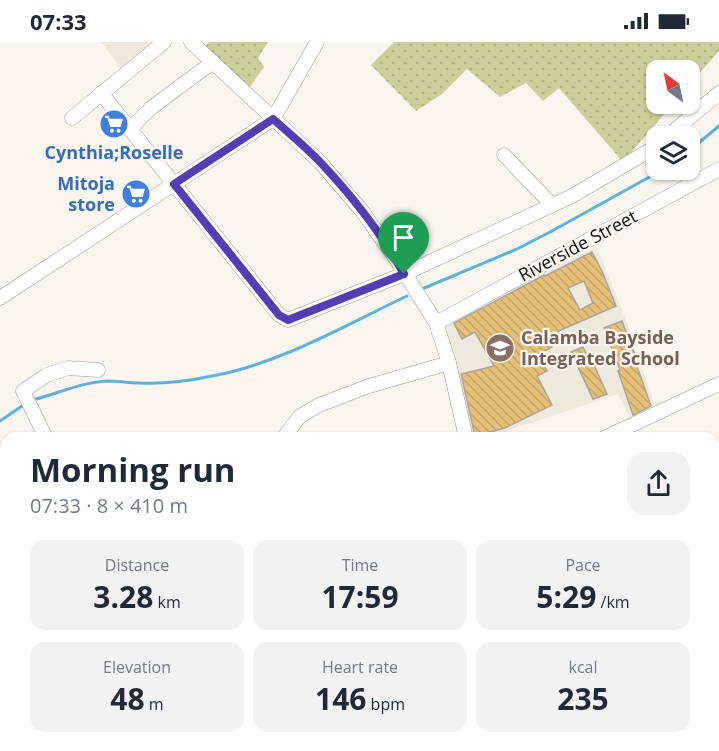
<!DOCTYPE html>
<html lang="en">
<head>
<meta charset="utf-8">
<style>
	:root { --surface:#fff; --page:#f2f2f3; --text:#1f2937; --muted:#747a83 }
	body { margin:0; font-family:"Open Sans",sans-serif; background:var(--page); color:var(--text); height:100vh; display:flex; flex-direction:column; font-size:22px; white-space:nowrap }
	* { box-sizing:border-box; margin:0 }
	p { font-size:20px; color:var(--muted) }
	.icon { flex:none; width:33px; height:33px; fill:none; stroke:currentColor; stroke-width:2; stroke-linecap:round; stroke-linejoin:round }
	.map { position:relative; flex:1; overflow:hidden }
	.drawer { position:absolute; left:0px; top:390px; width:720px; height:320px; display:flex; flex-direction:column; background:var(--surface); border-radius:18px 18px 0 0; box-shadow:0 2px 4px #0004 }
	.drawer>* { flex:none }
	.needle { width:39px; rotate:327deg }
	.tools { position:absolute; left:646px; top:18px; display:grid; gap:12px }
	.tools a { display:grid; place-items:center; width:54px; height:54px; border-radius:12px; background:var(--surface); box-shadow:0 2px 4px #0004; font-size:30px }
	.pin { position:absolute; display:grid; place-items:center; width:51px; height:51px; color:#fff; margin:-62px -26px; border-radius:50% 50% 50% 0; rotate:-45deg; box-shadow:0 0 6px #0007 }
	.pin .icon { rotate:45deg }
	.round { display:grid; place-items:center; flex:none; width:63px; height:63px; border-radius:18px; background:var(--page) }
	.headline { display:flex; align-items:center; justify-content:space-between; height:102px; padding:0 30px }
	h1 { font-size:33px; font-weight:700; line-height:45px }
	.figures { display:grid; grid-template-columns:repeat(3,1fr); gap:9px; height:102px; padding:6px 30px }
	.figures div { display:grid; align-content:center; border-radius:15px; background:var(--page); text-align:center }
	.figures b { font-size:30px; font-weight:700 }
	.figures small { font-size:16px; font-weight:400 }
	.figures p { font-size:16px }
	.status { display:flex; justify-content:space-between; align-items:center; height:42px; padding:0 30px; background:var(--surface); direction:ltr }
	.status svg { height:16px; fill:currentColor }
	.map>svg:first-child { display:block }
	.built { fill:#efe8dc }
	.grass { fill:url(#grass-dots) }
	.lines { fill:none; stroke-linecap:round; stroke-linejoin:round }
	.stream { stroke:#5eb1db; stroke-width:3 }
	.building { fill:url(#building-back-hatch); stroke:#a8a5a0; stroke-width:1.5; fill-rule:evenodd }
	.minor-casing { stroke:#9e9b96; stroke-width:15 }
	.minor { stroke:#fff; stroke-width:14 }
	.route-casing { stroke:#fff; stroke-width:12 }
	.route { stroke:#523db5; stroke-width:8 }
	.labels { text-anchor:middle; stroke-width:4.5; stroke-linejoin:round; paint-order:stroke }
	.shop-label { font-size:18px; font-weight:bold; fill:#366cbe; stroke:#f9f6f0 }
	.street-label { font-size:18px; fill:#141311; stroke:#f9f6f0 }
	.education-label { font-size:18px; font-weight:bold; fill:#785e54; stroke:#f9f6f0; text-anchor:start }
</style>
</head>
<body>
<div class="status"><b>07:33</b><svg viewBox="0 0 49 12"><path d="M0 12V9h3v3zM5 12V6h3v6zM10 12V3h3v9zM15 12V0h3v12zM26 1h20v11H26zM47 4h2v5h-2z"/></svg></div>
<div class="map">
<svg width="719" height="709" viewBox="0 0 719 709">
	<defs>
		<pattern id="grass-dots" width="8" height="8" patternUnits="userSpaceOnUse" patternTransform="scale(1.5)"><rect width="8" height="8" fill="#cbcf99"/><path d="M2 2h.1M6 6h.1" fill="none" stroke="#adb183" stroke-width="1.8" stroke-linecap="round"/></pattern>
		<pattern id="building-back-hatch" width="6" height="6" patternUnits="userSpaceOnUse" patternTransform="scale(1.5)"><rect width="6" height="6" fill="#e6c077"/><path d="M-1 5l2 2M0 0l6 6M5-1l2 2" fill="none" stroke="#c4a466"/></pattern>
	</defs>
	<rect width="100%" height="100%" fill="#f9f6f0"/>
	<path class="built" d="M101 0H153L121 26Z
		M597 205 624 273 656 367 631 378 618 352 515 386 491 396H473L441 280Z
		M0 589 6 592V628L0 634Z"/>
	<path class="grass" d="M209 0H268L258 16 264 25 249 46 204 6Z
		M394 0H719V9L690 42V28H657V62H673L623 120 559 46 543 59 526 41 500 55 467 27 442 52 416 69 371 23Z"/>
	<g class="lines">
		<path class="stream" d="M690 108 719 84
			M422 247 517 207 552 189 662 128
			M36 357C59 351 83 340 107 339 118 339 129 341 139 341 163 342 189 339 212 334 279 322 346 283 407 254
			M0 379 22 364"/>
	</g>
	<path class="building" d="M592 210 602 229 616 264 547 294 552 305 539 312 547 329 537 334 552 363 505 386 475 394 461 332 494 324 475 290 462 297 454 281 533 239 544 233 545 234ZM584 239 593 261 580 268 568 246Z
		M622 279 637 318 635 319 651 364 633 373 618 329 620 328 604 286Z
		M583 305 592 324 594 323 607 352 593 357 571 310Z"/>
	<g class="lines">
		<g class="minor-casing">
			<path id="minor" d="M191 0 320 120 362 169 398 220 436 281 449 321 466 396
				M101 51 279 273 288 278 404 232 574 153 657 104
				M72 76 164 0
				M130 87 151 66 213 20
				M668 94 719 51
				M504 113 552 163
				M0 256 273 77 317 0
				M436 281 719 127
				M46 396 23 349 47 333 68 326 98 328
				M283 396 300 374 319 363 369 344 449 321
				M604 396 719 342
				M0 479 6 475
				M0 570 6 573
				M714 588 719 590
				M134 704 136 709
				M212 704 213 709
				M405 704 407 709
				M539 704 540 709
				M91 709 97 704"/>
		</g>
		<use href="#minor" class="minor"/>
	</g>
	<g class="lines">
		<g class="route-casing">
			<path id="route" d="M273 77C289 91 306 105 321 121 352 154 382 192 404 232L288 278 279 273 174 142Z"/>
		</g>
		<use href="#route" class="route"/>
	</g>
	<defs>
		<g id="supermarket-disc" transform="scale(1.5)"><circle r="9.5" fill="#3f7fe0" stroke="#f9f6f0"/><path d="M-6-5.5h2.5l.6 2H6L4.5 2H-2.5L-4.4-4H-6ZM-1.5 3.2a1.3 1.3 0 1 0 .1 0ZM3 3.2a1.3 1.3 0 1 0 .1 0Z" fill="#fff"/></g>
		<g id="school-disc" transform="scale(1.5)"><circle r="9.5" fill="#8d6e63" stroke="#f9f6f0"/><path d="M0-5L7-2L0 1L-7-2ZM-4 1L0 2.5L4 1V4Q0 6-4 4Z" fill="#fff"/></g>
	</defs>
	<g fill-rule="evenodd">
		<use href="#supermarket-disc" x="114" y="82"/>
		<use href="#supermarket-disc" x="136" y="152"/>
		<use href="#school-disc" x="500" y="306"/>
	</g>
	<g class="labels">
		<g class="shop-label">
			<text x="114" y="117">Cynthia;Roselle</text>
			<text x="115" y="148" text-anchor="end">Mitoja<tspan x="115" dy="21">store</tspan></text>
		</g>
		<g class="street-label">
			<text transform="translate(578 204) rotate(-28)" y="6">Riverside Street</text>
		</g>
		<g class="education-label">
			<text x="521" y="302">Calamba Bayside<tspan x="521" dy="21">Integrated School</tspan></text>
		</g>
	</g>
</svg>
<div class="tools">
<a><svg class="needle" viewBox="-14 -14 28 28"><path d="M0-13l5 13h-10z" fill="#e53935"/><path d="M0 13l5-13h-10z" fill="#747a83"/></svg></a>
<a><svg class="icon" aria-label="layers" viewBox="0 0 24 24"><path d="M12 4l9 5-9 5-9-5zM3 14l9 5 9-5"/></svg></a>
</div>
<div class="pin" style="left:404px;top:232px;background:#1e9e55"><svg class="icon" aria-label="arrive" viewBox="0 0 24 24"><path d="M6 21V4h12l-3 4 3 4H6"/></svg></div>
<section class="drawer">
<div class="headline"><div><h1>Morning run</h1><p>07:33 · 8 × 410 m</p></div><a class="round"><svg class="icon" aria-label="share" viewBox="0 0 24 24"><path d="M12 15V3M7 8l5-5 5 5M5 13v7h14v-7"/></svg></a></div>
<div class="figures">
<div><p>Distance</p><b>3.28<small> km</small></b></div>
<div><p>Time</p><b>17:59</b></div>
<div><p>Pace</p><b>5:29<small> /km</small></b></div>
</div>
<div class="figures">
<div><p>Elevation</p><b>48<small> m</small></b></div>
<div><p>Heart rate</p><b>146<small> bpm</small></b></div>
<div><p>kcal</p><b>235</b></div>
</div>
</section>
</div>
</body>
</html>
